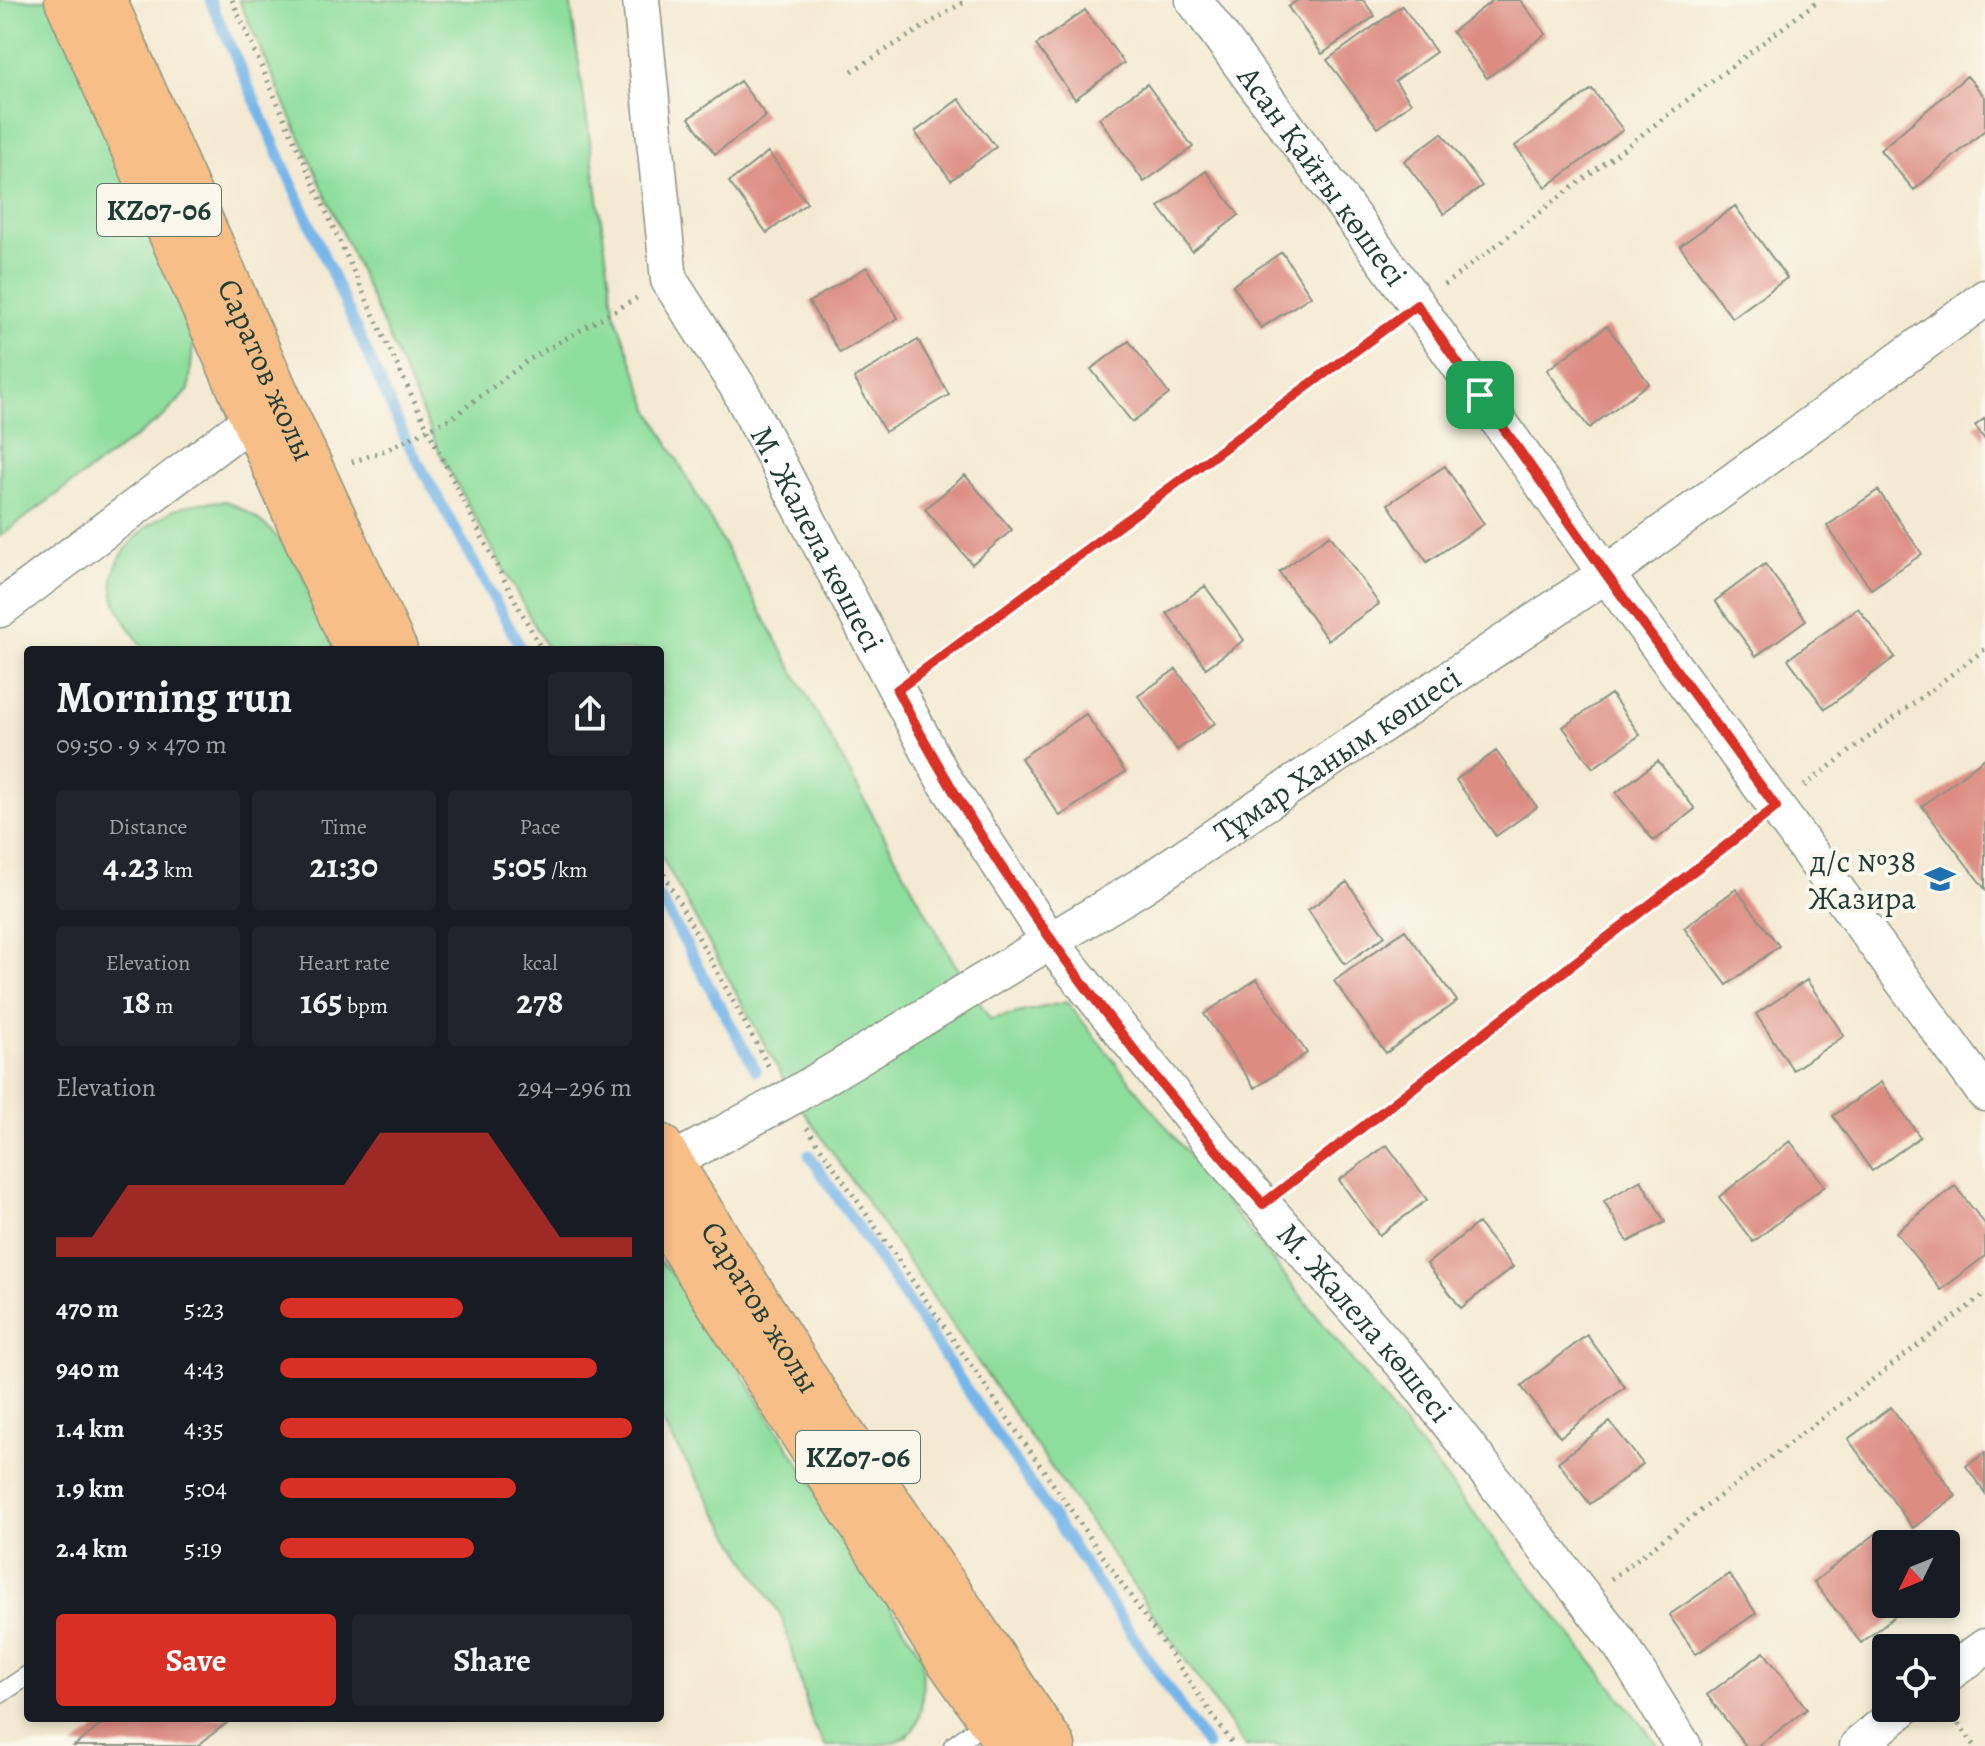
<!DOCTYPE html>
<html lang="en">
<head>
<meta charset="utf-8">
<style>
	:root { --surface:#171b24; --page:#20242c; --text:#f1f3f6; --muted:#9ea1a6; --accent:#d93025 }
	body { margin:0; font-family:Alegreya,serif; background:var(--page); color:var(--text); height:100vh; display:flex; flex-direction:column; font-size:30px; white-space:nowrap }
	* { box-sizing:border-box; margin:0 }
	p { font-size:26px; color:var(--muted) }
	.icon { flex:none; width:44px; height:44px; fill:none; stroke:currentColor; stroke-width:2; stroke-linecap:round; stroke-linejoin:round }
	.map { position:relative; flex:1; overflow:hidden }
	.sheet { position:absolute; left:24px; top:646px; width:640px; height:1076px; display:flex; flex-direction:column; background:var(--surface); border-radius:8px; box-shadow:0 4px 12px #0003 }
	.sheet>* { flex:none }
	.needle { width:52px; rotate:227deg }
	.controls { position:absolute; left:1872px; top:1530px; display:grid; gap:16px }
	.controls a { display:grid; place-items:center; width:88px; height:88px; border-radius:8px; background:var(--surface); box-shadow:0 4px 12px #0003; font-size:40px }
	.pin { position:absolute; display:grid; place-items:center; width:68px; height:68px; color:#fff; margin:-34px; border-radius:16px; box-shadow:0 4px 12px #0006 }
	.round { display:grid; place-items:center; flex:none; width:84px; height:84px; border-radius:8px; background:var(--page) }
	.overview { display:flex; align-items:center; justify-content:space-between; height:136px; padding:0 32px }
	h1 { font-size:44px; font-weight:700; line-height:60px }
	.stats { display:grid; grid-template-columns:repeat(3,1fr); gap:12px; height:136px; padding:8px 32px }
	.stats div { display:grid; align-content:center; border-radius:8px; background:var(--page); text-align:center }
	.stats b { font-size:34px; font-weight:700 }
	.stats small { font-size:22px; font-weight:400 }
	.stats p { font-size:22px }
	.chart { height:224px; padding:16px 32px }
	.chart p { display:flex; justify-content:space-between }
	.chart svg { width:100%; height:144px; margin-top:8px; fill:var(--accent); opacity:.7 }
	.action { display:flex; gap:16px; margin-top:auto; padding:16px 32px }
	.action a { flex:1; height:92px; border-radius:8px; background:var(--accent); color:#fff; font-size:32px; font-weight:700; line-height:92px; text-align:center }
	.action a+a { background:var(--page); color:var(--text) }
	ul { padding:0 32px; list-style:none; font-size:26px }
	li { display:grid; grid-template-columns:128px 96px 1fr; align-items:center; height:60px }
	li i { height:20px; border-radius:10px; background:var(--accent) }
	.map>svg:first-child { display:block }
	.green { fill:#8ede9d; stroke:#568e68; stroke-width:2 }
	.lines { fill:none; stroke-linecap:round; stroke-linejoin:round }
	.stream { stroke:#75b5e9; stroke-width:11 }
	.building { fill:#dd8c82 }
	.service-casing { stroke:#8a9484; stroke-width:21 }
	.minor-casing { stroke:#8a9484; stroke-width:39 }
	.primary-casing { stroke:#8a9484; stroke-width:47 }
	.path { stroke:#8a9484; stroke-width:5; stroke-dasharray:2 6; stroke-linecap:butt }
	.service { stroke:#fff; stroke-width:18 }
	.minor { stroke:#fff; stroke-width:36 }
	.primary { stroke:#f7be87; stroke-width:44 }
	.route-casing { stroke:#fff; stroke-width:16 }
	.route { stroke:#d93025; stroke-width:10 }
	.labels { text-anchor:middle; stroke-width:8; stroke-linejoin:round; paint-order:stroke }
	.shield { fill:#fbf7ec; stroke:#61756b; stroke-width:2 }
	.shield-label { font-size:30px; font-weight:bold; fill:#1f3d34 }
	.street-label { font-size:32px; fill:#1f3d34; stroke:#fbf7ec }
	.poi-label { font-size:32px; fill:#1f3d34; stroke:#fbf7ec; text-anchor:end }
</style>
</head>
<body>
<div class="map">
<svg width="1985" height="1746" viewBox="0 0 1985 1746">
	<rect width="100%" height="100%" fill="#fbf7ec"/>
	<filter id="ink" filterUnits="userSpaceOnUse"><feTurbulence type="fractalNoise" baseFrequency=".0125" numOctaves="2"/><feDisplacementMap in="SourceGraphic" scale="16" xChannelSelector="R" yChannelSelector="G"/><feConvolveMatrix kernelMatrix="1 2 1 2 8 2 1 2 1" color-interpolation-filters="sRGB"/></filter>
	<filter id="wash" filterUnits="userSpaceOnUse"><feTurbulence type="fractalNoise" baseFrequency=".006" numOctaves="4" result="noise"/><feDisplacementMap in="SourceGraphic" scale="32" xChannelSelector="R" yChannelSelector="G"/><feGaussianBlur stdDeviation="1.8" result="paint"/><feColorMatrix in="noise" values="0 0 0 0 0 0 0 0 0 0 0 0 0 0 0 0 0 1.4 0 .05"/><feComposite in="paint" operator="in"/></filter>
	<g filter="url(#wash)">
		<rect width="100%" height="100%" fill="#f4ead3"/>
		<path class="green" d="M0 0H51L194 333 189 390 164 416 0 536Z
			M239 0H570L614 311 650 410 953 961 990 1019 1067 1002 1659 1746H1245L793 1096 660 854V650H548L441 455Z
			M226 501C294 530 308 588 337 650H144C135 635 122 619 116 603 101 563 141 527 172 511 189 503 207 502 226 501Z
			M660 1261 693 1297 922 1656C926 1746 914 1746 825 1746L813 1725 782 1618 660 1419Z"/>
		<g class="lines">
			<path class="stream" d="M210 0 406 440 522 650
				M660 898 756 1070
				M809 1155 1207 1746"/>
		</g>
		<g id="blocks">
			<path class="building" d="M1298 0H1363L1375 16 1322 54 1288 7Z
				M1493 0H1520L1546 34 1487 78 1452 32Z
				M1402 6 1436 52 1395 81 1411 103 1378 128 1327 60Z
				M1085 10 1124 63 1075 99 1036 45Z
				M1967 76 1985 97V130L1914 190 1880 150Z
				M740 81 766 116 715 154 689 118Z
				M1147 84 1193 147 1144 182 1099 118Z
				M1592 89 1623 130 1546 187 1515 146Z
				M959 99 996 147 951 180 915 132Z
				M1442 133 1482 186 1444 214 1404 161Z
				M768 152 807 203 767 233 729 182Z
				M1206 171 1239 215 1192 251 1159 207Z
				M1735 206 1787 278 1732 318 1680 246Z
				M1282 252 1311 296 1261 328 1233 285Z
				M867 267 898 318 840 353 809 302Z
				M1607 326 1649 383 1589 428 1547 370Z
				M918 340 949 395 885 432 854 378Z
				M1129 341 1169 394 1132 422 1091 369Z
				M1985 418V440L1975 426Z
				M1445 466 1484 524 1427 562 1388 504Z
				M965 475 1012 530 972 564 925 509Z
				M1878 490 1922 554 1871 589 1827 526Z
				M1330 535 1379 604 1328 640 1279 572Z
				M1765 564 1806 620 1756 656 1715 601Z
				M1205 586 1244 640 1206 668 1167 613Z
				M1858 608 1895 657 1825 709 1788 659Z
				M1176 669 1215 723 1177 750 1138 696Z
				M1611 694 1640 735 1593 768 1563 727Z
				M1086 714 1125 772 1060 816 1021 758Z
				M1496 751 1537 807 1496 836 1456 780Z
				M1985 758V889L1922 806Z
				M1658 761 1695 809 1654 841 1616 793Z
				M1347 882 1385 936 1345 964 1308 910Z
				M1736 889 1779 946 1727 985 1684 928Z
				M1405 930 1457 1001 1386 1053 1334 981Z
				M1257 979 1307 1053 1255 1088 1204 1014Z
				M1807 980 1844 1036 1793 1070 1756 1014Z
				M1881 1082 1920 1137 1872 1171 1833 1116Z
				M1790 1141 1825 1186 1753 1242 1719 1197Z
				M1387 1145 1427 1200 1379 1235 1339 1180Z
				M1641 1180 1665 1222 1628 1242 1604 1201Z
				M1955 1186 1985 1224V1256L1941 1290 1896 1232Z
				M1478 1223 1513 1267 1461 1308 1427 1264Z
				M1587 1335 1625 1387 1560 1437 1521 1386Z
				M1891 1407 1956 1496 1913 1528 1848 1439Z
				M1610 1422 1643 1464 1590 1504 1558 1462Z
				M1985 1453V1493L1966 1466Z
				M1878 1532 1887 1544 1886 1604H1910L1861 1643 1814 1582Z
				M1729 1574 1756 1613 1696 1654 1669 1615Z
				M1764 1652 1807 1709 1758 1746H1746L1707 1695Z
				M110 1718H233L197 1746H74Z"/>
		</g>
	</g>
	<g filter="url(#ink)">
		<use href="#blocks" fill-opacity="0" stroke="#8a9484" stroke-width="2"/>
		<g class="lines">
			<g class="service-casing">
				<path id="service" d="M0 1694 28 1675
					M953 1746 990 1719"/>
			</g>
			<g class="minor-casing">
				<g id="minor">
					<path id="s1" d="M641 0 669 280 738 387 942 776 1051 943 1237 1175 1407 1368 1622 1647 1683 1746"/>
					<path id="s2" d="M1194 0 1417 305 1606 574 1985 1093"/>
					<path d="M0 609 275 402"/>
					<path id="s3" d="M660 1168 793 1096 1140 887 1606 574 1985 298"/>
					<path d="M1946 1675 1985 1647"/>
					<path d="M1858 1746 1903 1708"/>
				</g>
			</g>
			<g class="primary-casing">
				<g id="primary">
					<path d="M67 0 356 650"/>
					<path id="s4" d="M104 0 279 399 395 650"/>
					<path id="s5" d="M660 1146 814 1392 1053 1746"/>
					<path d="M660 1212 944 1654 1009 1746"/>
				</g>
			</g>
			<path class="path" d="M232 0C329 220 426 439 542 650
				M852 71 967 0
				M1444 285 1819 0
				M352 462 386 450 453 417 530 359 640 296
				M926 668 1388 327
				M1804 786 1985 649
				M660 867 770 1069
				M807 1128 1234 1746
				M1292 1182 1748 828
				M1611 1579 1985 1294
				M1949 1711 1975 1746"/>
			<use href="#service" class="service"/>
			<use href="#minor" class="minor"/>
			<use href="#primary" class="primary"/>
		</g>
	</g>
	<g class="lines" filter="url(#ink)">
		<g class="route-casing">
			<path id="route" d="M1417 305 1606 574 1776 807 1263 1204C1124 1046 994 877 897 690Z"/>
		</g>
		<use href="#route" class="route"/>
	</g>
	<defs>
		<g id="school-bare" transform="scale(2.4)"><path d="M0-5L7-2L0 1L-7-2ZM-4 1L0 2.5L4 1V4Q0 6-4 4Z" fill="#1f6fb2" stroke="#fbf7ec" stroke-width="2.5" paint-order="stroke"/></g>
	</defs>
	<g fill-rule="evenodd">
		<use href="#school-bare" x="1940" y="879"/>
	</g>
	<g class="labels">
		<g class="shield">
			<rect x="97" y="184" width="124" height="52" rx="6"/>
			<rect x="796" y="1431" width="124" height="52" rx="6"/>
		</g>
		<g class="shield-label">
			<text x="159" y="220">KZ07-06</text>
			<text x="858" y="1467">KZ07-06</text>
		</g>
		<g class="street-label">
			<text dy="11" stroke="none"><textPath href="#s2" startOffset="218">Асан Қайғы көшесі</textPath></text>
			<text dy="11" stroke="none"><textPath href="#s4" startOffset="404">Саратов жолы</textPath></text>
			<text dy="11" stroke="none"><textPath href="#s1" startOffset="580">М. Жалела көшесі</textPath></text>
			<text dy="11" stroke="none"><textPath href="#s3" startOffset="794">Тұмар Ханым көшесі</textPath></text>
			<text dy="11" stroke="none"><textPath href="#s5" startOffset="190">Саратов жолы</textPath></text>
			<text dy="11" stroke="none"><textPath href="#s1" startOffset="1540">М. Жалела көшесі</textPath></text>
		</g>
		<g class="poi-label">
			<text x="1916" y="872">д/с №38<tspan x="1916" dy="37">Жазира</tspan></text>
		</g>
	</g>
</svg>
<div class="controls">
<a><svg class="needle" viewBox="-14 -14 28 28"><path d="M0-13l5 13h-10z" fill="#e53935"/><path d="M0 13l5-13h-10z" fill="#9ea1a6"/></svg></a>
<a><svg class="icon" aria-label="locate" viewBox="0 0 24 24"><circle cx="12" cy="12" r="6"/><path d="M12 2v4M12 18v4M2 12h4M18 12h4"/></svg></a>
</div>
<div class="pin" style="left:1480px;top:395px;background:#1e9e55"><svg class="icon" aria-label="arrive" viewBox="0 0 24 24"><path d="M6 21V4h12l-3 4 3 4H6"/></svg></div>
<section class="sheet">
<div class="overview"><div><h1>Morning run</h1><p>09:50 · 9 × 470 m</p></div><a class="round"><svg class="icon" aria-label="share" viewBox="0 0 24 24"><path d="M12 15V3M7 8l5-5 5 5M5 13v7h14v-7"/></svg></a></div>
<div class="stats">
<div><p>Distance</p><b>4.23<small> km</small></b></div>
<div><p>Time</p><b>21:30</b></div>
<div><p>Pace</p><b>5:05<small> /km</small></b></div>
</div>
<div class="stats">
<div><p>Elevation</p><b>18<small> m</small></b></div>
<div><p>Heart rate</p><b>165<small> bpm</small></b></div>
<div><p>kcal</p><b>278</b></div>
</div>
<div class="chart"><p><span>Elevation</span>294–296 m</p>
<svg viewBox="0 0 160 44" preserveAspectRatio="none"><path d="M0 44V38L10 38L20 22L30 22L40 22L50 22L60 22L70 22L80 22L90 6L100 6L110 6L120 6L130 22L140 38L150 38L160 38V44z"/></svg>
</div>
<ul>
<li><b>470 m</b>5:23<i style="width:52%"></i></li>
<li><b>940 m</b>4:43<i style="width:90%"></i></li>
<li><b>1.4 km</b>4:35<i style="width:100%"></i></li>
<li><b>1.9 km</b>5:04<i style="width:67%"></i></li>
<li><b>2.4 km</b>5:19<i style="width:55%"></i></li>
</ul>
<div class="action"><a>Save</a><a>Share</a></div>
</section>
</div>
</body>
</html>
